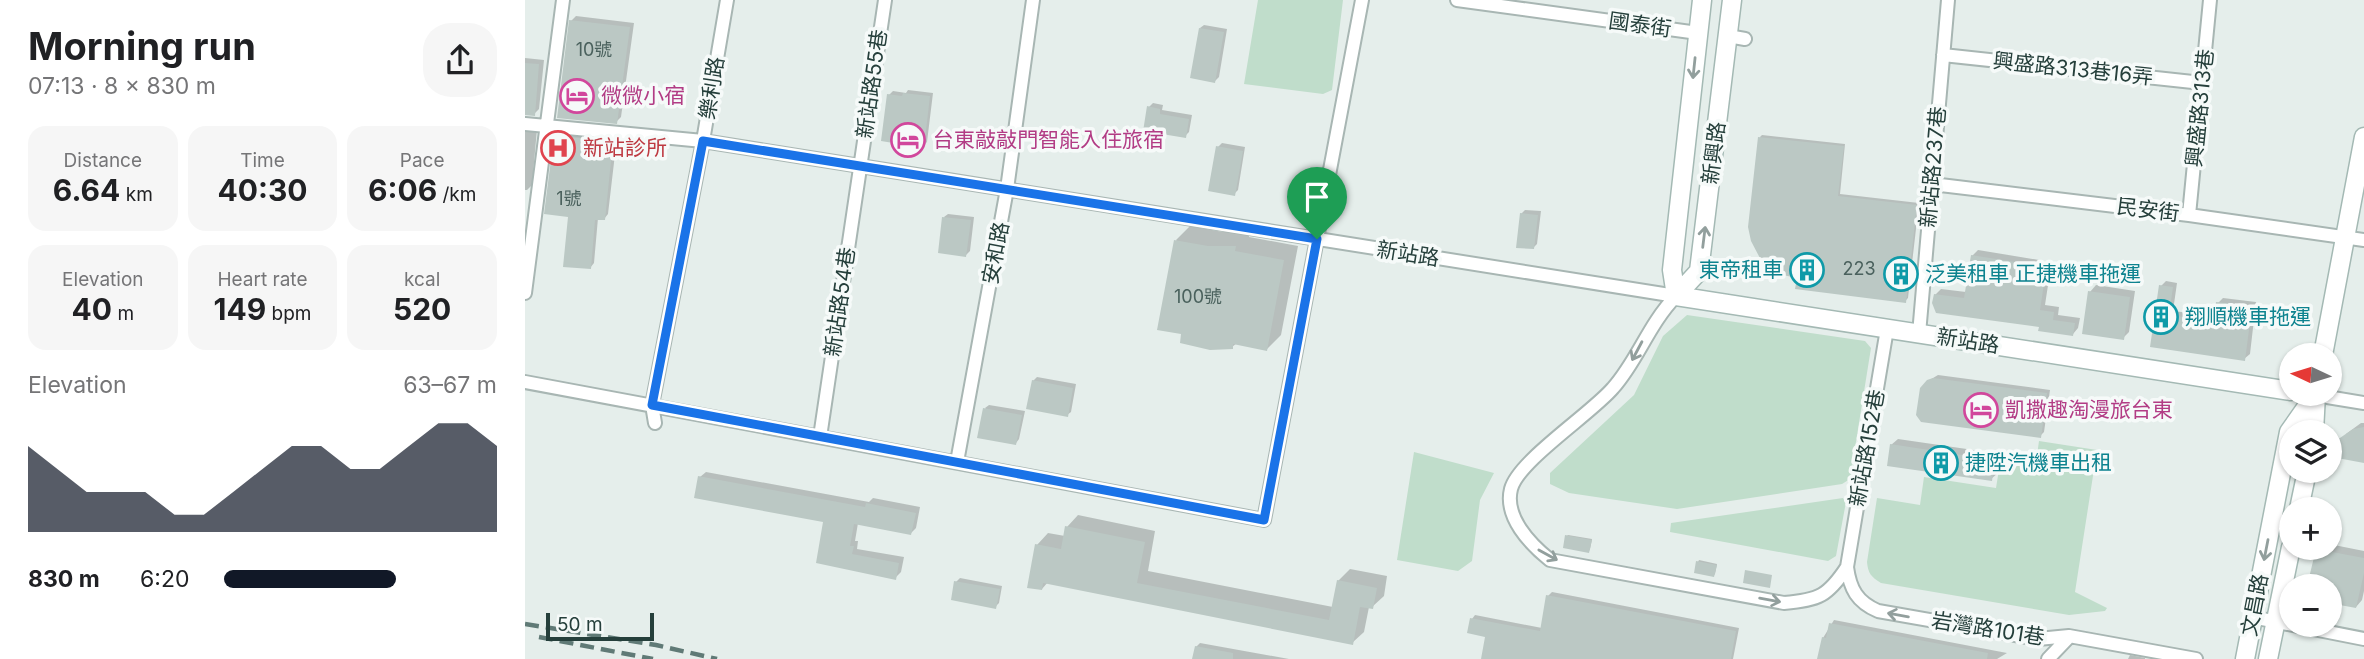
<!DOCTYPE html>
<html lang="en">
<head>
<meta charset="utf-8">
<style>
	:root { --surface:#fff; --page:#f6f6f6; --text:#202124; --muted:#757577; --accent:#111827 }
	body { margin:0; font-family:Inter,"Noto Sans TC",sans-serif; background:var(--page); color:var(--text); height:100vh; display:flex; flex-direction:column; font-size:26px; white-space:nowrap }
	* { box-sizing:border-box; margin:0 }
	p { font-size:23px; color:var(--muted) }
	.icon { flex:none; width:38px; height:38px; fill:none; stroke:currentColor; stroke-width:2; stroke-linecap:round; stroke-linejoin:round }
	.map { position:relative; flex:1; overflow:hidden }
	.side { display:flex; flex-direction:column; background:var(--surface); width:525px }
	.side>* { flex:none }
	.needle { width:46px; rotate:274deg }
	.controls { position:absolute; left:1754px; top:343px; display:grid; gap:14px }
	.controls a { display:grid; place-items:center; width:63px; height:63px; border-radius:50%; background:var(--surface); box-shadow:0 2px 5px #0004; font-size:35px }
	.scale { position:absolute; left:21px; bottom:18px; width:108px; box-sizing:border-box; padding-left:7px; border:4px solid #253f3b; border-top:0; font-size:19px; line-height:24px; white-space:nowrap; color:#253f3b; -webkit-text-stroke:5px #f6faf9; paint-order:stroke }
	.pin { position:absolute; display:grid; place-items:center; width:60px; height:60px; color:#fff; margin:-72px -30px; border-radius:50% 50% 50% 0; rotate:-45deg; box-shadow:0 0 7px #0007 }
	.pin .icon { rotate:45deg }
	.round { display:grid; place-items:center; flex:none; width:74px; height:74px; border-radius:28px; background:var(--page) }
	.head { display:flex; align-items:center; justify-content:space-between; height:119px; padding:0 28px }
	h1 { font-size:38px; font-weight:700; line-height:52px }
	.metrics { display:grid; grid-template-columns:repeat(3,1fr); gap:10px; height:119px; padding:7px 28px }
	.metrics div { display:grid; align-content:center; border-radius:18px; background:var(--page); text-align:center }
	.metrics b { font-size:30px; font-weight:700 }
	.metrics small { font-size:19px; font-weight:400 }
	.metrics p { font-size:19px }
	.chart { height:196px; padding:14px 28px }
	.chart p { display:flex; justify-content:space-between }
	.chart svg { width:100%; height:126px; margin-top:7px; fill:var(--accent); opacity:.7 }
	ul { padding:0 28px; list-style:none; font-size:23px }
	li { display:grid; grid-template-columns:112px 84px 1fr; align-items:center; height:52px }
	li i { height:18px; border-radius:9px; background:var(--accent) }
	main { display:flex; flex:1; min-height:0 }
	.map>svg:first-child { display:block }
	.green { fill:#c0ddcb }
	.shadow { fill:#0003 }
	.building { fill:#bbc8c4 }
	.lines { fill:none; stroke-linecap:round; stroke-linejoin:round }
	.street-casing { stroke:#a8b6b3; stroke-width:16 }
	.secondary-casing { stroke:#a4b9b4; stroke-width:21 }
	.street { stroke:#fff; stroke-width:12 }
	.secondary { stroke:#fff; stroke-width:18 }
	.rail { stroke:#607a76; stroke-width:4.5; stroke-dasharray:14 7; stroke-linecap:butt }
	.oneway { stroke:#929f9d }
	.route-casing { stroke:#fff; stroke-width:14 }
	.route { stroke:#1a73e8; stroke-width:9 }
	.labels { text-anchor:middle; stroke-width:7; stroke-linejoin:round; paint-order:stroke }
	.number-label { font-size:18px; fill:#4a615d }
	.street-label { font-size:21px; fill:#253f3b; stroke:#f6faf9 }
	.hotel-label { font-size:21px; fill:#b23c85; stroke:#f6faf9; text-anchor:start }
	.health-label { font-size:21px; fill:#be3a42; stroke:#f6faf9; text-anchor:start }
	.culture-label { font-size:21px; fill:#0d838f; stroke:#f6faf9; text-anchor:start }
</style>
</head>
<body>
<main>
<section class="side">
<div class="head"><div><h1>Morning run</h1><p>07:13 · 8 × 830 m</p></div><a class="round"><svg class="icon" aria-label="share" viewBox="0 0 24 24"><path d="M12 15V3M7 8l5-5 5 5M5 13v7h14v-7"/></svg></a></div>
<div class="metrics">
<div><p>Distance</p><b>6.64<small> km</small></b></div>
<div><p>Time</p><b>40:30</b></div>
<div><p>Pace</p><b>6:06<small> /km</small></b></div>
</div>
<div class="metrics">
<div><p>Elevation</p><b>40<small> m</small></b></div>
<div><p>Heart rate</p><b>149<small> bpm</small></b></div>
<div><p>kcal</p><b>520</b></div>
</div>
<div class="chart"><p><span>Elevation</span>63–67 m</p>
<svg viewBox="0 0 160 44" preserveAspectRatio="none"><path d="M0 44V14L10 22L20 30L30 30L40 30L50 38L60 38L70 30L80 22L90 14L100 14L110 22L120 22L130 14L140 6L150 6L160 14V44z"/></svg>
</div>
<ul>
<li><b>830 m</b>6:20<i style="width:63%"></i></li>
</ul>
</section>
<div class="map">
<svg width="1839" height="659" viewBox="0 0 1839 659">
	<rect width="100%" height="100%" fill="#e5eeeb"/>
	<path class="green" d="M733 0H818L807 90 798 94 719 84Z
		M1162 315 1340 341 1346 348 1325 479 1317 484 1152 509 1044 493 1025 484V473L1109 395 1138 336Z
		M1514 441 1572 450 1550 592 1582 608 1580 611 1544 615 1356 583C1346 577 1343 573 1342 562L1352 498 1395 505 1399 477 1471 488 1476 457 1511 462Z
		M889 452 969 473 955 500 947 561 933 571 872 560Z
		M1318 498 1321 502 1311 556 1303 561 1145 532 1146 523Z"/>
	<path class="shadow" d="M51 16 109 23 96 117 91 122 46 21Z
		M679 25 702 29 694 77 690 81 675 28Z
		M0 58 19 60 14 109 9 114H0Z
		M383 90 408 93 402 142 398 146 364 95 368 91 381 93Z
		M628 103 638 105 637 110 667 115 664 132 660 136 634 132 629 138 624 107Z
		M0 126 12 129 7 185 2 190H0Z
		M35 132 92 137 83 214 79 219 73 218 69 263 65 268 45 215 31 136Z
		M1237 135 1320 144 1315 194 1394 203 1383 298 1380 301 1274 276 1235 137Z
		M697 143 720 147 713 190 709 194 693 147Z
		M1000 210 1016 211 1012 244 1008 248 996 214Z
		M423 214 449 217 445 251 441 255 419 217Z
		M665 226 698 232H724V237L773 246 756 335 742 349 712 343 707 347 651 240Z
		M1453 250 1514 260 1512 270 1525 272 1520 305 1534 307 1533 315 1555 318 1553 328 1548 334 1410 295 1416 289 1441 292 1447 256Z
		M1641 281 1652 283 1648 311 1691 316 1693 303 1698 298 1731 302 1725 354 1719 359 1627 346 1636 286Z
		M1571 285 1610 291 1604 332 1598 338 1565 292Z
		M1413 375 1525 390 1519 432 1515 436 1403 381Z
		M512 377 551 384 546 412 542 415 508 381Z
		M464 405 500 411 494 439 491 443 460 408Z
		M1836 423H1839V461L1821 434Z
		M1373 439 1476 454 1473 473 1466 479 1366 445Z
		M181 472 344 502 348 498 395 507 391 528 386 533 333 523 330 541H333L332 549 379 557 376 572 370 578 293 561 300 521 175 477Z
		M553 515 630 531 623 571 808 607 813 581 825 569 862 576 859 596 847 607H844L839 632 827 643 523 582 517 589 512 545 523 533 540 536 542 527Z
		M1043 535 1067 539 1065 549 1064 551 1042 536Z
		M1804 544 1839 551V591L1837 600 1831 607 1804 586H1784L1792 550 1804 548Z
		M1174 560 1192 564 1190 574 1189 575 1173 562Z
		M435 578 477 586 474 603 470 607 431 582Z
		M1027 592 1214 628 1208 659H958L962 635 947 619 950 615 1017 628 1023 596Z
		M1309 620 1482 653 1472 659H1294L1298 638Z
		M675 643 764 659H669L671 647Z
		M1605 655 1620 658V659H1603Z"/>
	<path class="building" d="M44 20 105 27 92 124 32 118Z
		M674 28 699 32 690 83 665 78Z
		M0 63 14 64 10 116 0 115Z
		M378 93 405 96 399 148 356 141 362 94 377 96Z
		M622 106 635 109V114L664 119 661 138 631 133 630 140 617 138Z
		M29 136 88 141 80 220H70L66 269 38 267 43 217 19 214Z
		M1233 137 1319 146 1313 196 1392 205 1381 303 1270 289 1272 278 1253 274 1237 262 1226 241 1223 227Z
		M691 146 718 151 710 196 683 191Z
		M995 213 1013 215 1009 249 991 248Z
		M417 217 446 220 441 257 413 253Z
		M649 240 683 246H711L710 251 759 260 742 351 708 344V349L685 350 655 343 656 334 632 330Z
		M1446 255 1509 265 1508 275 1520 277 1515 310 1529 312 1528 320 1550 323 1548 336 1513 331 1514 327 1411 313 1407 303 1409 294 1439 298Z
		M1634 285 1648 287 1644 315 1689 321 1691 302 1727 306 1720 361 1625 347Z
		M1563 291 1605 297 1599 340 1557 334Z
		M1408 378 1522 393 1516 438 1396 422 1391 415 1395 388 1402 380Z
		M507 380 548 388 543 417 501 409Z
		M458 408 497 415 491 445 452 438Z
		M1839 427V463L1807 457 1812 440 1828 429Z
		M1365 444 1470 460 1467 481 1362 466Z
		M173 476 340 507 341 503 391 513 386 535 329 524 325 546H329L327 554 374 563 371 580 291 563 298 522 169 498Z
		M540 526 620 542 612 583 804 620 812 580 852 588 848 609 835 607 828 645 518 583 517 590 502 588 510 544 536 549Z
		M1040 535 1067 540 1064 553 1038 548Z
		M1791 549 1839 558V573L1831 608 1804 603V586H1782Z
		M1171 561 1192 565 1189 577 1169 573Z
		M1220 570 1247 575 1245 588 1218 583Z
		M429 581 475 589 471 609 426 600Z
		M1021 595 1211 631 1206 659H956L960 637 942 633 945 618 1015 631Z
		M1304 623 1463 653 1462 659H1292L1297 637 1301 638Z
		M670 646 708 653V659H667Z"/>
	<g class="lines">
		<g class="street-casing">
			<path id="street" d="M932 0 1173 33
				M1203 36 1220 39
				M1418 55 1677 83
				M0 124 178 141 1151 296
				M1407 184 1664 215 1839 240
				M1664 215 1685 0
				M0 293 38 0
				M1151 296C1123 325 1113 360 1088 388 1067 413 993 461 986 489 979 517 1005 544 1025 560L1259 603C1294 600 1303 596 1322 567
				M1362 329 1322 567C1325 589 1332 602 1353 611L1513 639 1544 636 1671 659
				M1394 334 1423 0
				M0 382 739 520 837 0
				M1790 395 1839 403
				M130 423 127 405 178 141 202 0
				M295 437 360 0
				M432 462 482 189 508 0
				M1727 617 1839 639
				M1523 659 1544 637"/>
		</g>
		<g class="secondary-casing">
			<path id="secondary" d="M1151 296 1766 391
				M1151 296 1174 271 1207 0
				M1151 296 1147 270 1177 0
				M1798 355 1839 137
				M1789 432 1791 394
				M1774 509 1782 471
				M1720 659 1764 432 1790 395
				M1743 659 1766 547"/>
		</g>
		<use href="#street" class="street"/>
		<use href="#secondary" class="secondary"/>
		<path class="rail" d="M0 624 131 645 192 659
			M14 637 128 659"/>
	</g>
	<defs><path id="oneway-shaft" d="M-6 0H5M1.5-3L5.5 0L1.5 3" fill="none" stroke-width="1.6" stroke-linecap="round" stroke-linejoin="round" transform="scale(1.75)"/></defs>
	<g class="oneway">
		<use href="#oneway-shaft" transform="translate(1169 68) rotate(96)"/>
		<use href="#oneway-shaft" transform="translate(1179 237) rotate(-83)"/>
		<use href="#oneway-shaft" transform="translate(1112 351) rotate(118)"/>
		<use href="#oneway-shaft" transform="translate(1741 550) rotate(101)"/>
		<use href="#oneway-shaft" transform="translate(1023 555) rotate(29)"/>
		<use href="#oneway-shaft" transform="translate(1245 600) rotate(10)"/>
		<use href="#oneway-shaft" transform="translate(1373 615) rotate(-170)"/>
	</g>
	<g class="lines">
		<g class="route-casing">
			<path id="route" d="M178 141 792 239 739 520 127 405Z"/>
		</g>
		<use href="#route" class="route"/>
	</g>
	<defs>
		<g id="hotel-ring" transform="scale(1.75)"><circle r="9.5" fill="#f6faf9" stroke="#d1479c" stroke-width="1.5"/><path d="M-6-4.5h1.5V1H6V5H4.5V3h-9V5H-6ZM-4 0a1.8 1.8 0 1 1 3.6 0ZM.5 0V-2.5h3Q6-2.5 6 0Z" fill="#d1479c"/></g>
		<g id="hospital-ring" transform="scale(1.75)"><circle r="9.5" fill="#f6faf9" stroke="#e0444e" stroke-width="1.5"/><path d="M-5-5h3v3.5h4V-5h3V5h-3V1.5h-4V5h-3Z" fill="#e0444e"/></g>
		<g id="building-ring" transform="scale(1.75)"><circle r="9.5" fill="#f6faf9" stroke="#0f9aa8" stroke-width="1.5"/><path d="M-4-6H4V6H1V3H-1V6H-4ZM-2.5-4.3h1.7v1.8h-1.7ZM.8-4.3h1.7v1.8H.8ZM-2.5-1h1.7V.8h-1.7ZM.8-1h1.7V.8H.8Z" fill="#0f9aa8"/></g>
	</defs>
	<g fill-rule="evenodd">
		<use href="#hotel-ring" x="52" y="96"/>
		<use href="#hotel-ring" x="383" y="140"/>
		<use href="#hospital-ring" x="33" y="148"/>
		<use href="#building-ring" x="1282" y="270"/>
		<use href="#building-ring" x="1376" y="274"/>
		<use href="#building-ring" x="1636" y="317"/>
		<use href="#hotel-ring" x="1456" y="410"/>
		<use href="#building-ring" x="1416" y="463"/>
	</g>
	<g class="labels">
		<g class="number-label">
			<text x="69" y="56">10號</text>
			<text x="44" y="205">1號</text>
			<text x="1334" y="275">223</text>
			<text x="673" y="303">100號</text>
		</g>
		<g class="street-label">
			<text transform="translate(1115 25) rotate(8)" y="7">國泰街</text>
			<text transform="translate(1548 69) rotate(6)" y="7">興盛路313巷16弄</text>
			<text transform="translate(347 84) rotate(-82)" y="7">新站路55巷</text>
			<text transform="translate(187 88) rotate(-81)" y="7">樂利路</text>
			<text transform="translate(1675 108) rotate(-84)" y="7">興盛路313巷</text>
			<text transform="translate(1189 153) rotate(-83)" y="7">新興路</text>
			<text transform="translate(1408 167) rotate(-85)" y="7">新站路237巷</text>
			<text transform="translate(1623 210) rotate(7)" y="7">民安街</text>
			<text transform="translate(471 253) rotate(-79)" y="7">安和路</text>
			<text transform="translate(883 254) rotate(9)" y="7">新站路</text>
			<text transform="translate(315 302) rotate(-82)" y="7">新站路54巷</text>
			<text transform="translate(1443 341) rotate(9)" y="7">新站路</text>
			<text transform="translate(1342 448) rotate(-80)" y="7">新站路152巷</text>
			<text transform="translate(1730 605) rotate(-79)" y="7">文昌路</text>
			<text transform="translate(1463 629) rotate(9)" y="7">岩灣路101巷</text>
		</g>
		<g class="hotel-label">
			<text x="76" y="103">微微小宿</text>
			<text x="408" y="147">台東敲敲門智能入住旅宿</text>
			<text x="1480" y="417">凱撒趣淘漫旅台東</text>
		</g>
		<g class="health-label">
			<text x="58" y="155">新站診所</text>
		</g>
		<g class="culture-label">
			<text x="1258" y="277" text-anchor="end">東帝租車</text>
			<text x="1400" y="281">泛美租車 正捷機車拖運</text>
			<text x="1660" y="324">翔順機車拖運</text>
			<text x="1440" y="470">捷陞汽機車出租</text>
		</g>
	</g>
</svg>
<div class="controls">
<a><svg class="needle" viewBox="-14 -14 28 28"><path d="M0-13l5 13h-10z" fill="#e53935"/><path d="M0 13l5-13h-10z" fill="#757577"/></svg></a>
<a><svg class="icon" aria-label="layers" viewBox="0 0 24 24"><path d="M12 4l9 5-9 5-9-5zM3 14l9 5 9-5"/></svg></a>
<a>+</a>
<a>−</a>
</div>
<div class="scale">50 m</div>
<div class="pin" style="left:792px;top:239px;background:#1e9e55"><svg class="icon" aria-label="arrive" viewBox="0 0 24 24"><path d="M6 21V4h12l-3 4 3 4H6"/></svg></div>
</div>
</main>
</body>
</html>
